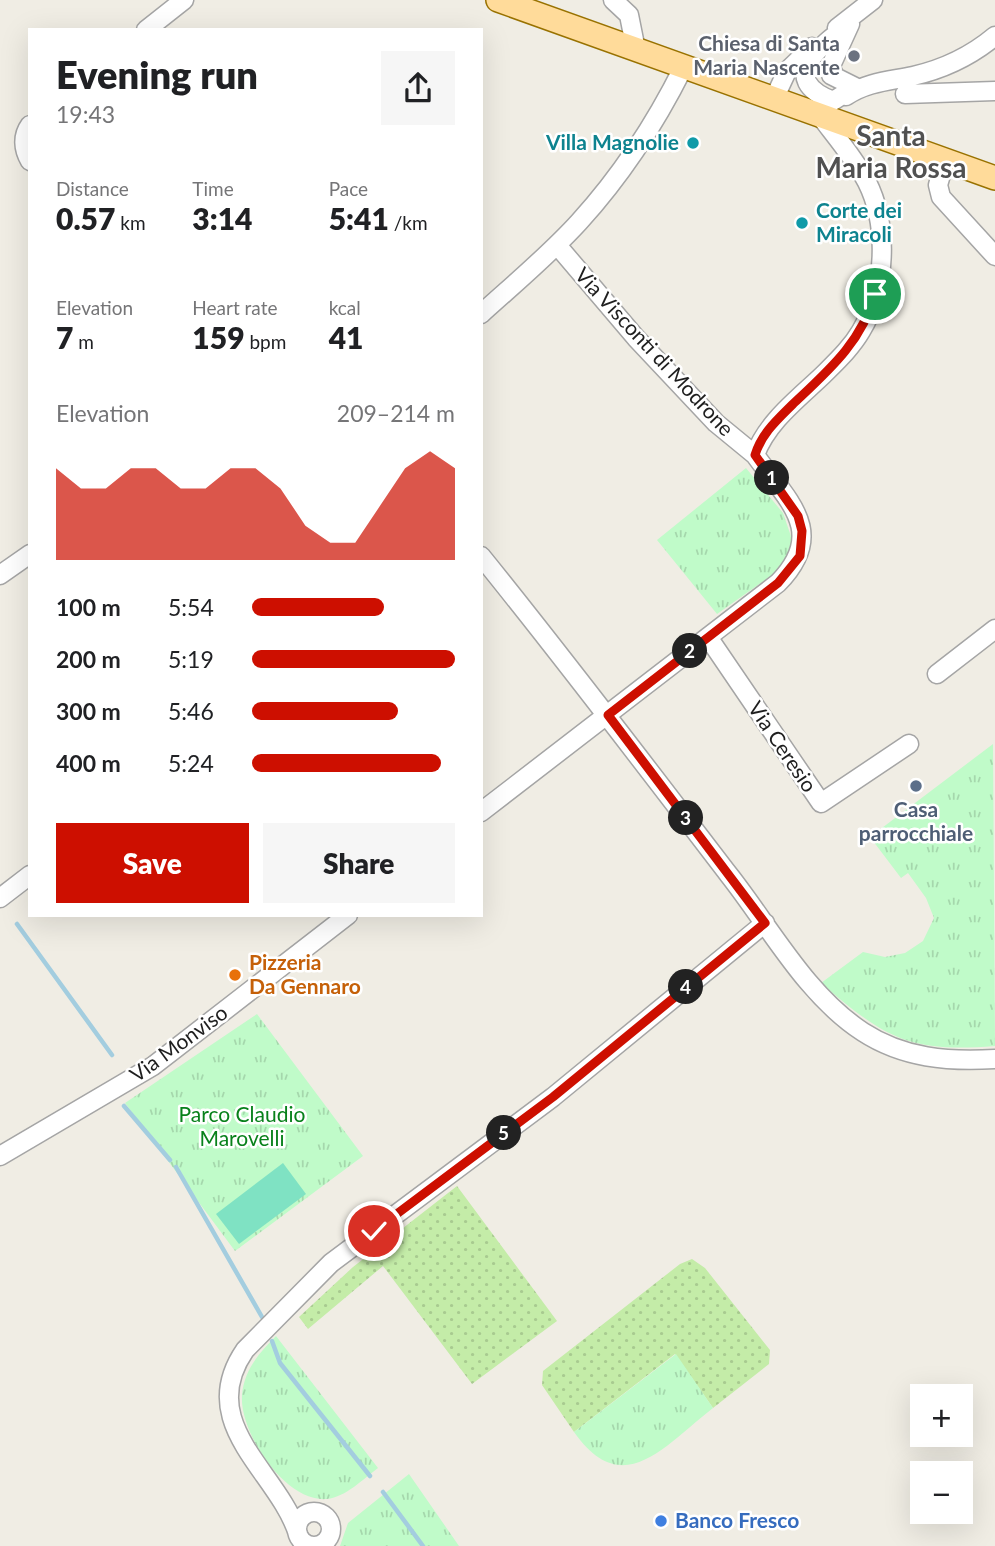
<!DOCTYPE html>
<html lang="en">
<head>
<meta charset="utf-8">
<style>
	:root { --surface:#fff; --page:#f6f6f6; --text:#202124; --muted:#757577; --accent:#cd0f00 }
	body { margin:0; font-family:Lato,sans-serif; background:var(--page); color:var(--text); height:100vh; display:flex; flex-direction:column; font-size:26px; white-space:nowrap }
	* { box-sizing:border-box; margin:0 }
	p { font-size:23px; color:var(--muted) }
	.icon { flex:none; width:38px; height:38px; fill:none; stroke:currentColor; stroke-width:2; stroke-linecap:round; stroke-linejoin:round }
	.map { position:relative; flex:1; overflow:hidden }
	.details { position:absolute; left:28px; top:28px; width:455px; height:889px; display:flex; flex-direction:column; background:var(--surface); border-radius:0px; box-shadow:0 7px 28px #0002 }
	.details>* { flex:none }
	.tools { position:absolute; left:910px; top:1384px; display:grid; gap:14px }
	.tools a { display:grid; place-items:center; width:63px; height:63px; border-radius:0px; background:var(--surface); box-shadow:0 7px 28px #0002; font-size:35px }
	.pin { position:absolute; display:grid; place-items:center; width:60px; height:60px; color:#fff; margin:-30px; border:4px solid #fff; border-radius:50%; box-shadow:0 2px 7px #0007 }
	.km { position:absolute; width:35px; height:35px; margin:-18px; border-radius:50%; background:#222; color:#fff; font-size:19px; line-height:35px; text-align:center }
	.round { display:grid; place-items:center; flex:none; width:74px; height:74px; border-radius:0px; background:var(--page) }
	.head { display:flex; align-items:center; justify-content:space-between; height:119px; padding:0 28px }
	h1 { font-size:38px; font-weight:800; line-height:52px }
	.figures { display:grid; grid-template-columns:repeat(3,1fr); gap:10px; height:119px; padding:7px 28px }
	.figures div { display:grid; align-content:center }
	.figures b { font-size:30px; font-weight:800 }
	.figures small { font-size:19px; font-weight:400 }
	.figures p { font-size:19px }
	.chart { height:196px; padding:14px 28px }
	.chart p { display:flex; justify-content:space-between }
	.chart svg { width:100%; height:126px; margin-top:7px; fill:var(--accent); opacity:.7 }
	.cta { display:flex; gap:14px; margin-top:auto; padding:14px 28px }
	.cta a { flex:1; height:80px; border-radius:0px; background:var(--accent); color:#fff; font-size:28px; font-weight:800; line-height:80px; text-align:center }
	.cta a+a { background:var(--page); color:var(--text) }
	ul { padding:0 28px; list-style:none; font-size:23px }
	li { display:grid; grid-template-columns:112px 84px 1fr; align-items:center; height:52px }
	li i { height:18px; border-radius:9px; background:var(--accent) }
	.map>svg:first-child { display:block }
	.grass { fill:url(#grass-dots) }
	.park { fill:url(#park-tufts) }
	.pitch { fill:#7fe2c3 }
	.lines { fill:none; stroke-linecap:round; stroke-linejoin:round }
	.stream { stroke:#a3cddf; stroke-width:4.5 }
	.minor-casing { stroke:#a5a5a5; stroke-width:21 }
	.major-casing { stroke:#997200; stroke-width:26 }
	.minor { stroke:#fff; stroke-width:18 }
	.major { stroke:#ffdb9a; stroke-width:23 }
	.route-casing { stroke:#fff; stroke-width:14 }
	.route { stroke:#cd0f00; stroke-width:9 }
	.worship-dot { fill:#6b7280; stroke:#fff; stroke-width:2.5 }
	.culture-dot { fill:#0f9aa8; stroke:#fff; stroke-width:2.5 }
	.service-dot { fill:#5c6f8a; stroke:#fff; stroke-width:2.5 }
	.food-dot { fill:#e8710a; stroke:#fff; stroke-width:2.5 }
	.shop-dot { fill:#3f7fe0; stroke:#fff; stroke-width:2.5 }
	.labels { text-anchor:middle; stroke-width:5; stroke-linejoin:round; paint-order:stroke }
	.worship-label { font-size:21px; font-weight:bold; fill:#5b616d; stroke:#fff; text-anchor:end }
	.culture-label { font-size:21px; font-weight:bold; fill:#0d838f; stroke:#fff; text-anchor:end }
	.street-label { font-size:21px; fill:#1e1e1e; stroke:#fff }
	.service-label { font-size:21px; font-weight:bold; fill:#4e5e75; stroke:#fff }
	.food-label { font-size:21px; font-weight:bold; fill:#c56008; stroke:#fff; text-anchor:start }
	.park-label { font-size:21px; fill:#08811b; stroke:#fff }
	.shop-label { font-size:21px; font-weight:bold; fill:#366cbe; stroke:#fff; text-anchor:start }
	.district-label { font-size:28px; font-weight:bold; fill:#515151; stroke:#fff }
</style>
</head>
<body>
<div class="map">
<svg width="995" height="1546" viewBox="0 0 995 1546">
	<defs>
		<pattern id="grass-dots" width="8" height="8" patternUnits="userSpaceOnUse" patternTransform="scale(1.75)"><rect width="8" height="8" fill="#c4eca8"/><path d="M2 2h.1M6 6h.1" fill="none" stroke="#a8ca90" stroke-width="1.8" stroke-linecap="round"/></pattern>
		<pattern id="park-tufts" width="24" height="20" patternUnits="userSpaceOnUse" patternTransform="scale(1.75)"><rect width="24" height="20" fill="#c0fbc9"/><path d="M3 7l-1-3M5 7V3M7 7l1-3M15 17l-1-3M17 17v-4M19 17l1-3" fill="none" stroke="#a5d7ac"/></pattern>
	</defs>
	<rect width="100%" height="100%" fill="#f0ede4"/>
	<path class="grass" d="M457 1186 557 1321 472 1384 383 1266 308 1329 299 1317 353 1267Z
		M692 1259 705 1268 770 1350 769 1364 713 1408 675 1354 574 1432 542 1385 543 1371 680 1264Z"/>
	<path class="park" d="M746 468 783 513 794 545 778 571 717 614 657 540Z
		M993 744 995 1046C909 1053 885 1038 821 983L863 952 885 957 905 953 923 941 934 918 926 898 908 873 901 878 870 837Z
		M257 1014 363 1156 235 1251 125 1103Z
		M276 1336 378 1468C363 1479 346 1497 327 1499 285 1503 239 1432 242 1395 244 1370 259 1353 276 1336Z
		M676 1354 713 1408C665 1445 623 1502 574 1432Z
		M409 1474 459 1546H340L348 1523Z"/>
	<path class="pitch" d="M283 1163 306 1194 239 1244 216 1214Z"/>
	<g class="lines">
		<path class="stream" d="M17 924 112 1055
			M124 1106 170 1160
			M176 1167 262 1317
			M272 1341 280 1363 370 1476
			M383 1492 423 1546"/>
		<g class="minor-casing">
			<path id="minor" d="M613 0 629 15 636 50
				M850 24 829 70 833 72 831 75 855 87 833 101C774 78 824 43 850 24Z
				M837 28 873 0
				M146 30 184 0
				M905 94 995 91
				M846 96C867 82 889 81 913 76 944 69 971 56 995 36
				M774 99 787 71 812 47
				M30 125C22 136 23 149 30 161
				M945 161 938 185 941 197 995 256
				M557 245 636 338 716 423 755 455
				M481 314C514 284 549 255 579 222 620 177 656 122 683 68
				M481 556C566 661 647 768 729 875 770 927 806 995 863 1032 903 1058 948 1062 995 1059
				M0 575 30 554
				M708 637 821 803 909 744
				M937 674 995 629
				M481 812 778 583C828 532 788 501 755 455 767 422 798 399 823 375 837 361 851 348 861 331 886 289 889 226 867 182 855 159 837 138 821 117
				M0 898 30 875
				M0 1156 153 1066 348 915
				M297 1529a17 17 0 1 1 34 0a17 17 0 1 1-34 0Z
				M298 1534C278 1471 194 1424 245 1350L331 1263 553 1097 765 923"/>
		</g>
		<g class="major-casing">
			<path id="major" d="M498 0 995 178"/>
		</g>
		<use href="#minor" class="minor"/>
		<use href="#major" class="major"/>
	</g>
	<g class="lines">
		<g class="route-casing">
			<path id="route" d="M374 1231 553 1097 765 923 608 715 778 583 800 556 802 531 798 516 755 455C762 433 777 420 793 404 828 371 862 342 875 294"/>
		</g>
		<use href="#route" class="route"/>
	</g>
	<circle class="worship-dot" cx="854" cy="56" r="7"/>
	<g class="culture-dot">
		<circle cx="693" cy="143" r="7"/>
		<circle cx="802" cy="223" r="7"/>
	</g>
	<circle class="service-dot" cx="916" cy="786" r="7"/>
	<circle class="food-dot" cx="235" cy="975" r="7"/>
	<circle class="shop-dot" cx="661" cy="1521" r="7"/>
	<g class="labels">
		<g class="worship-label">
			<text x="840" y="51">Chiesa di Santa<tspan x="840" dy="24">Maria Nascente</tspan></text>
		</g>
		<g class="culture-label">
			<text x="679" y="150">Villa Magnolie</text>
			<text x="816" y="218" text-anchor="start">Corte dei<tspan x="816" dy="24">Miracoli</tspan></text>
		</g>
		<g class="street-label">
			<text transform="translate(654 352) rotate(47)" y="7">Via Visconti di Modrone</text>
			<text transform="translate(782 747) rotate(56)" y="7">Via Ceresio</text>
			<text transform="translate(179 1044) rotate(-36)" y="7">Via Monviso</text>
		</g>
		<g class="service-label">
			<text x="916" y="817">Casa<tspan x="916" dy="24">parrocchiale</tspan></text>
		</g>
		<g class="food-label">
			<text x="249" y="970">Pizzeria<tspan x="249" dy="24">Da Gennaro</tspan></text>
		</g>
		<g class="park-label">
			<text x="242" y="1122">Parco Claudio<tspan x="242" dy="24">Marovelli</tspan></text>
		</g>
		<g class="shop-label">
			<text x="675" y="1528">Banco Fresco</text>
		</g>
		<g class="district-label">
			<text x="891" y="146">Santa<tspan x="891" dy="32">Maria Rossa</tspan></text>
		</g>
	</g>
</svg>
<div class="tools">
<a>+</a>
<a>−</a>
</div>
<div class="pin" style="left:875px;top:294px;background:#1e9e55"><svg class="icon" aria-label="arrive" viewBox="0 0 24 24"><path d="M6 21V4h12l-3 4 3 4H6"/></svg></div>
<div class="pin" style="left:374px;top:1231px;background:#d93025"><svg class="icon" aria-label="check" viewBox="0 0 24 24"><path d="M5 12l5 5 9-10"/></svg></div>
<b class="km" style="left:772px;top:478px">1</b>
<b class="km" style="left:690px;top:651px">2</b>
<b class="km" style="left:686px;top:818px">3</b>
<b class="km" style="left:686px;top:987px">4</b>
<b class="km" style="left:504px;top:1133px">5</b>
<section class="details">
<div class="head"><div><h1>Evening run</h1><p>19:43</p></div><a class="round"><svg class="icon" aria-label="share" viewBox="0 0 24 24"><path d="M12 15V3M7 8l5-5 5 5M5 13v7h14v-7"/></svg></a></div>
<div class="figures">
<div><p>Distance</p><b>0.57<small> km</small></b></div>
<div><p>Time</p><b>3:14</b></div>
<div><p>Pace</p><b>5:41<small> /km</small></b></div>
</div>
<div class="figures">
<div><p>Elevation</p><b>7<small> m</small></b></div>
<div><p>Heart rate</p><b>159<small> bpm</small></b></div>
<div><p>kcal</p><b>41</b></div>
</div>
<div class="chart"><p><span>Elevation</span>209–214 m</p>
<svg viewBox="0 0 160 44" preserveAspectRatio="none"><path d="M0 44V12L10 19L20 19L30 12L40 12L50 19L60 19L70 12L80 12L90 19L100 32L110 38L120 38L130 25L140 12L150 6L160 12V44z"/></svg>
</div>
<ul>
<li><b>100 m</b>5:54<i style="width:65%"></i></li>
<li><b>200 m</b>5:19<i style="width:100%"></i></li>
<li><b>300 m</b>5:46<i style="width:72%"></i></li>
<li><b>400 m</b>5:24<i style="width:93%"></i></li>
</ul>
<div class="cta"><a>Save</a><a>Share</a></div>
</section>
</div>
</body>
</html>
